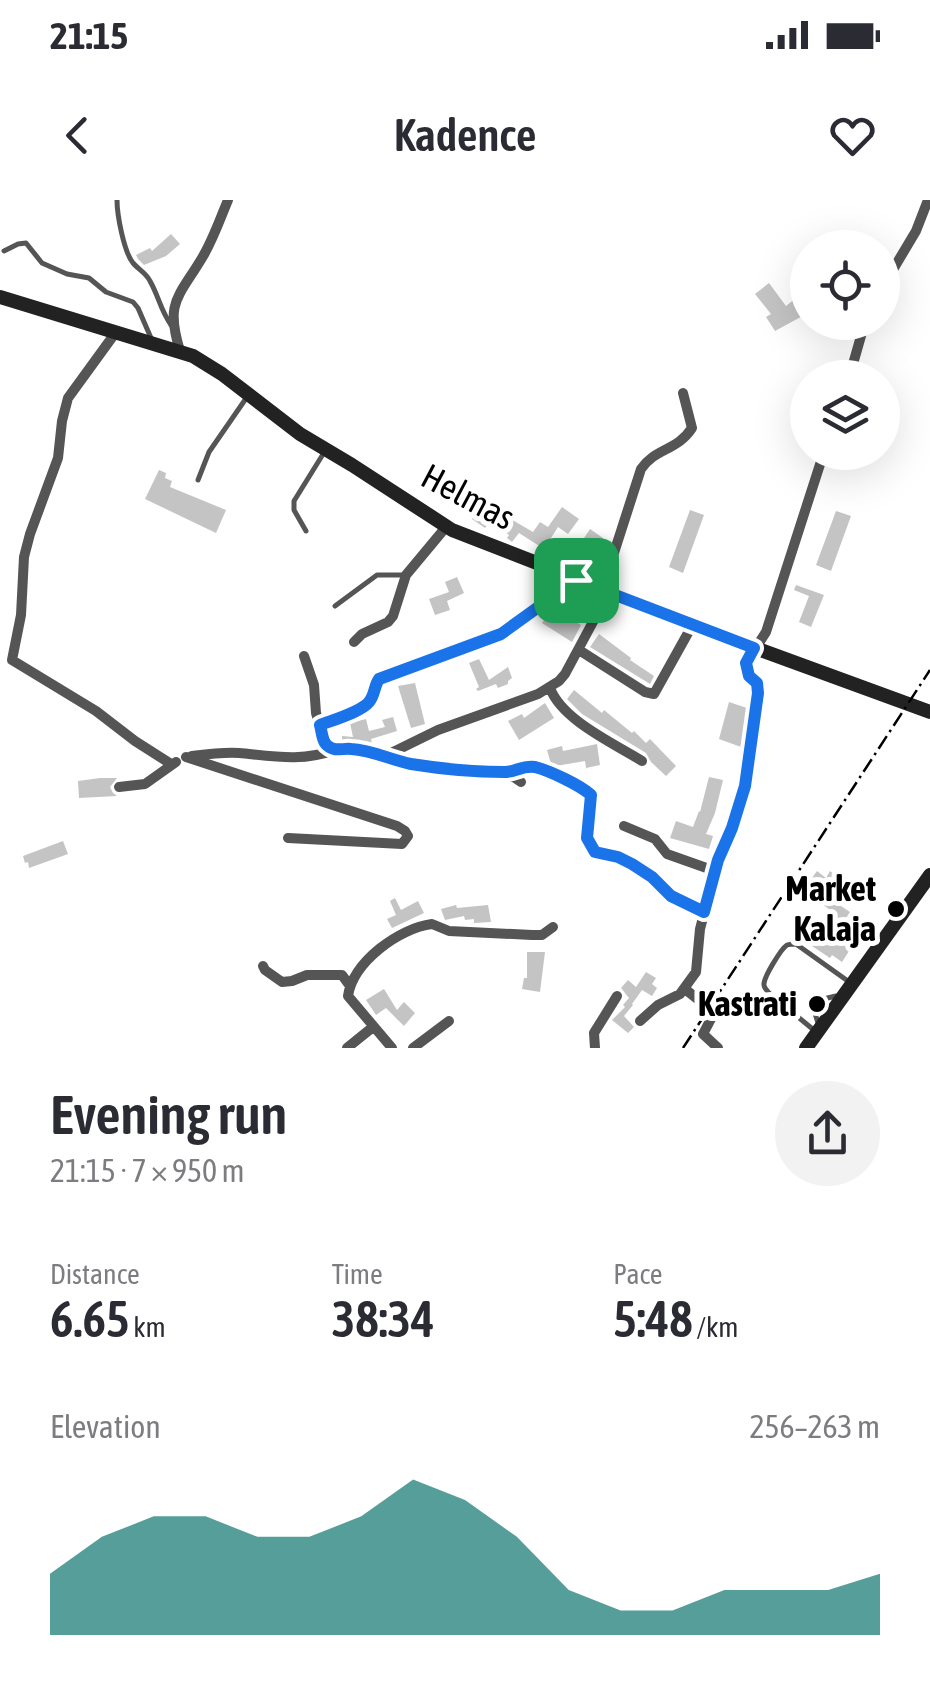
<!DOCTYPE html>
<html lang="en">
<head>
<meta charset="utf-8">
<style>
	:root { --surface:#fff; --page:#f2f2f3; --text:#2b2b33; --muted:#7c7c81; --accent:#0f766e }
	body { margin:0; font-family:"Asap Condensed",sans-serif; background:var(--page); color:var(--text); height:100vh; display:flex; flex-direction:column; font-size:38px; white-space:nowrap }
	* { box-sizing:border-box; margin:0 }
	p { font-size:32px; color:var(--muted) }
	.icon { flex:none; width:55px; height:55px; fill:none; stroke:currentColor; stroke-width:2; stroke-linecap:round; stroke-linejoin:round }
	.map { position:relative; height:848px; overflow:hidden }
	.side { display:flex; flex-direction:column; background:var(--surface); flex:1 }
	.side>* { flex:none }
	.tools { position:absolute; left:790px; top:30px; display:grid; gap:20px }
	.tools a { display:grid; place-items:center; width:110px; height:110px; border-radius:50%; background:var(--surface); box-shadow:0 10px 40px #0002; font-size:50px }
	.pin { position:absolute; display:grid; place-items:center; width:85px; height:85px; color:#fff; margin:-42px; border-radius:20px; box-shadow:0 5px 15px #0006 }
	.round { display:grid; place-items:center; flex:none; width:105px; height:105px; border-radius:52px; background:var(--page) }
	.head { display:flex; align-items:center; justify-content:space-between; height:170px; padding:0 50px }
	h1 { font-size:55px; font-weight:600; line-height:75px }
	.stats { display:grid; grid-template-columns:repeat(3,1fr); gap:15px; height:170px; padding:10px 50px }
	.stats div { display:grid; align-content:center }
	.stats b { font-size:50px; font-weight:600 }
	.stats small { font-size:28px; font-weight:400 }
	.stats p { font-size:28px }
	.chart { height:280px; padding:20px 50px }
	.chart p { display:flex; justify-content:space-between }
	.chart svg { width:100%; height:180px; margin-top:10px; fill:var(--accent); opacity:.7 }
	.status { display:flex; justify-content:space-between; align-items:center; height:70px; padding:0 50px; background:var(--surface); direction:ltr }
	.status svg { height:28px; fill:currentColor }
	header { display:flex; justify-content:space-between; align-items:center; height:130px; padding:0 50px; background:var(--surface); font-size:45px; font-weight:600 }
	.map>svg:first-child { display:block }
	.building { fill:#c4c4c4 }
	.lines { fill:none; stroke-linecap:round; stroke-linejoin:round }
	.lane { stroke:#555; stroke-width:5 }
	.street { stroke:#555; stroke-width:10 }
	.secondary { stroke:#222; stroke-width:14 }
	.rail { stroke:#000; stroke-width:2.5; stroke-dasharray:15 5 2.5 5; stroke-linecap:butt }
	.route-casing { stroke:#fff; stroke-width:20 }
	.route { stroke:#1a73e8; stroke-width:12 }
	.poi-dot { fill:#000; stroke:#fff; stroke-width:4 }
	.labels { text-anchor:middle; stroke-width:10; stroke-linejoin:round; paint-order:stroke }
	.street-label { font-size:35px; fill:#000; stroke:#fff }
	.poi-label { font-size:35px; font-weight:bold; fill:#000; stroke:#fff; text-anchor:end }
</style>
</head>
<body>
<div class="status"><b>21:15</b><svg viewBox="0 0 49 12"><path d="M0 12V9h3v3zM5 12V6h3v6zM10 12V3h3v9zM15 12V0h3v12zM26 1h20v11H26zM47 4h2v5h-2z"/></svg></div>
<header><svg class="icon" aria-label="back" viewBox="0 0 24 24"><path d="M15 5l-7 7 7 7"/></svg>Kadence<svg class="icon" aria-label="heart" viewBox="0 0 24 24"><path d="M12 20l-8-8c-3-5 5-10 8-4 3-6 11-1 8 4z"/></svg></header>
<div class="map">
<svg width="930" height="848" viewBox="0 0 930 848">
	<rect width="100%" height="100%" fill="#fff"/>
	<path class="building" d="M171 34 180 44 166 56 144 65 138 59 136 55 150 48 152 51Z
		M769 83 786 106 802 93 808 102V113L775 131 766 117 771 114 755 94Z
		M159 270 166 273 165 278 172 281 170 287 226 310 216 333 145 299Z
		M464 284 499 310 485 328 472 319 474 315 452 296Z
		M562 307 579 319 568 334 558 327 544 349 519 333 512 342 507 338 509 335 501 329 509 318 533 332 540 322 548 327Z
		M690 310 704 315 683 373 669 367Z
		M836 311 851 316 831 371 816 365Z
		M590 329 603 338 595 350 592 349 579 368 566 363 573 344 578 347Z
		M457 377 464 393 447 401 450 410 435 415 429 399 449 392 445 382Z
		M796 385 824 395 811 427 799 422 809 396 794 390Z
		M553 408 581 425 572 442 542 423Z
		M599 434 631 458 630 460 654 476 650 484 590 447Z
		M479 459 489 480 508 467 512 478 508 481V484L498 488 496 484 478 491 476 489 479 487 469 463Z
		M415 483 425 524 411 528 398 486Z
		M574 490 602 513 604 510 632 533 634 531 646 543 650 539 676 566 666 576 651 562 646 553 582 514 567 499Z
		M729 502 747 508 741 547 719 539Z
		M545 503 554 518 519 540 508 521 522 514 524 518Z
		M393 517 397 531 371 539 372 544 342 541V536L353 537 350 523 366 519 369 531 385 527 382 520Z
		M597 544 600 565 586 568 585 561 556 566 551 564 547 550 562 546 563 551Z
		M709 577 723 580 715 613 706 634 713 636 709 649 670 638 676 621 693 627 699 611 700 612Z
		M100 578H117L110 587 113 593 117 596 79 598 78 581Z
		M63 641 68 654 29 668 28 662 25 663 23 656Z
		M817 671 826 678 830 671 853 689 841 706 850 712 846 718 857 728 856 731 860 734 842 762 832 755 830 758 809 744 830 710 813 697 815 693 806 686Z
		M395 698 401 710 418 701 424 713 392 728 387 719 396 715 390 701Z
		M456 705 457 708 488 705 491 722 474 723V719L465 720 464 716 445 720 441 709Z
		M527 752H545L540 792 522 789 524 778H527Z
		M646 772 656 778 652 784 657 788 652 796 642 790 632 804 633 805 624 816 634 827 628 833 612 820 625 807 623 805 629 798 621 788 628 780 636 787Z
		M384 789 397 810 404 802 415 813 404 826 386 808 376 815 366 800Z"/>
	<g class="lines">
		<path class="lane" d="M117 0C117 15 124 52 133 63 139 70 146 73 150 81 159 97 160 109 171 125
			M4 51 18 44 26 43 42 63 67 74 89 78 106 92 133 102 138 108 151 138
			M198 280 209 252 247 197
			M306 331 294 310V301L325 251
			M335 406 377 375H403
			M819 800 836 796
			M813 807 818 823
			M815 831 769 793C767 790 764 788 764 785 763 778 781 749 787 745 790 744 793 744 796 744L852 784"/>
		<path class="street" d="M882 88 916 31 928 0
			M116 132 68 198 62 221 58 258 30 334 24 357 21 415 12 460 96 511 135 541 171 564
			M180 151C165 102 178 98 202 58 213 40 220 19 228 0
			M849 178 865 122
			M602 390 641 269C655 248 677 251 692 228L683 193
			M354 442 362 434 388 422 393 416 406 375 446 327
			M579 450 645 492 654 494 693 424
			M304 456 314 485 316 513 326 546 334 550 351 549 387 555 438 530 538 494 559 481 565 474 609 392
			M550 488C562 520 613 543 642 561
			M320 525C334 519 359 514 369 502 375 495 373 486 379 479L501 434 576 380
			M387 555C413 565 439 568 467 570 490 572 501 567 521 582
			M192 556C208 554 223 552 239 553 272 556 303 562 334 550
			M186 557 397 626 405 631 408 636 402 644 288 638
			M507 573C508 572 522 567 523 567 538 564 580 585 591 595L587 637 595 651 618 657 632 664 652 677 671 696 705 712
			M119 587 145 584 176 562
			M624 626 655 639 667 654 715 671
			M263 766 265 770 282 782 292 781 307 775H342L350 786
			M685 789 710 809 712 817 703 834 718 848
			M640 821 658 805 680 794 696 772 700 729 718 660 737 615 745 586 758 493C757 480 747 476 746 463L766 432 824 252
			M347 848 373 827
			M392 848 348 796C353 762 399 728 432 724L449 731 532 735H542L553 727
			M413 848 449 821
			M595 848 594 833 617 796"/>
		<path class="secondary" d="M0 97 193 156 222 174 300 234 352 265 452 330 755 448 930 512
			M806 848 930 675"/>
		<path class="rail" d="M683 848 930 470"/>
	</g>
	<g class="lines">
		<g class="route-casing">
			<path id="route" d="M576 380 754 448 746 463 749 476 757 483 758 493 745 586 732 628 718 660 704 712 671 696 652 677 632 664 618 657 595 652 587 638 591 595C580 585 550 571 535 567 523 565 515 572 505 572 474 572 442 569 411 564 391 560 372 550 351 549 343 548 335 552 328 546 322 542 322 532 320 525 333 520 361 512 369 502 375 495 374 486 379 479L501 434Z"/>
		</g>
		<use href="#route" class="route"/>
	</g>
	<g class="poi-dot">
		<circle cx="896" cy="709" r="10"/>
		<circle cx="817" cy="804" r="10"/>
	</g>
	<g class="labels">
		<g class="street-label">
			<text transform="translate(468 297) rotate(28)" y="12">Helmas</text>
		</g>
		<g class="poi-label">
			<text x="876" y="701">Market<tspan x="876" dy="40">Kalaja</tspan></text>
			<text x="797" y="816">Kastrati</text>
		</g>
	</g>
</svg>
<div class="tools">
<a><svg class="icon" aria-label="locate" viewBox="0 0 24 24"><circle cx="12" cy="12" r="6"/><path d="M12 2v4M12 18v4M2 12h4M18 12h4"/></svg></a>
<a><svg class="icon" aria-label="layers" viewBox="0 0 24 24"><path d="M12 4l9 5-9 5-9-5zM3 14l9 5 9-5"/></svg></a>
</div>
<div class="pin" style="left:576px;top:380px;background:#1e9e55"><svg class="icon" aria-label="arrive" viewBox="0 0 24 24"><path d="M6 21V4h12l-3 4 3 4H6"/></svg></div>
</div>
<section class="side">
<div class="head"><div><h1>Evening run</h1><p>21:15 · 7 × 950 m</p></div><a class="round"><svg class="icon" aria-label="share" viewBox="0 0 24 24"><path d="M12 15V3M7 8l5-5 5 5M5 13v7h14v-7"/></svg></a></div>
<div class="stats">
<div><p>Distance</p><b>6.65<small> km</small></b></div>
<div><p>Time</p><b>38:34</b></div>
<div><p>Pace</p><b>5:48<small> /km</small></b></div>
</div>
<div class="chart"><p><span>Elevation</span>256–263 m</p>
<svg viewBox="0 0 160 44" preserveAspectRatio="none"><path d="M0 44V29L10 20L20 15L30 15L40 20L50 20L60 15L70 6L80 11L90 20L100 33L110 38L120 38L130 33L140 33L150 33L160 29V44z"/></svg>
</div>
</section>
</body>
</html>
